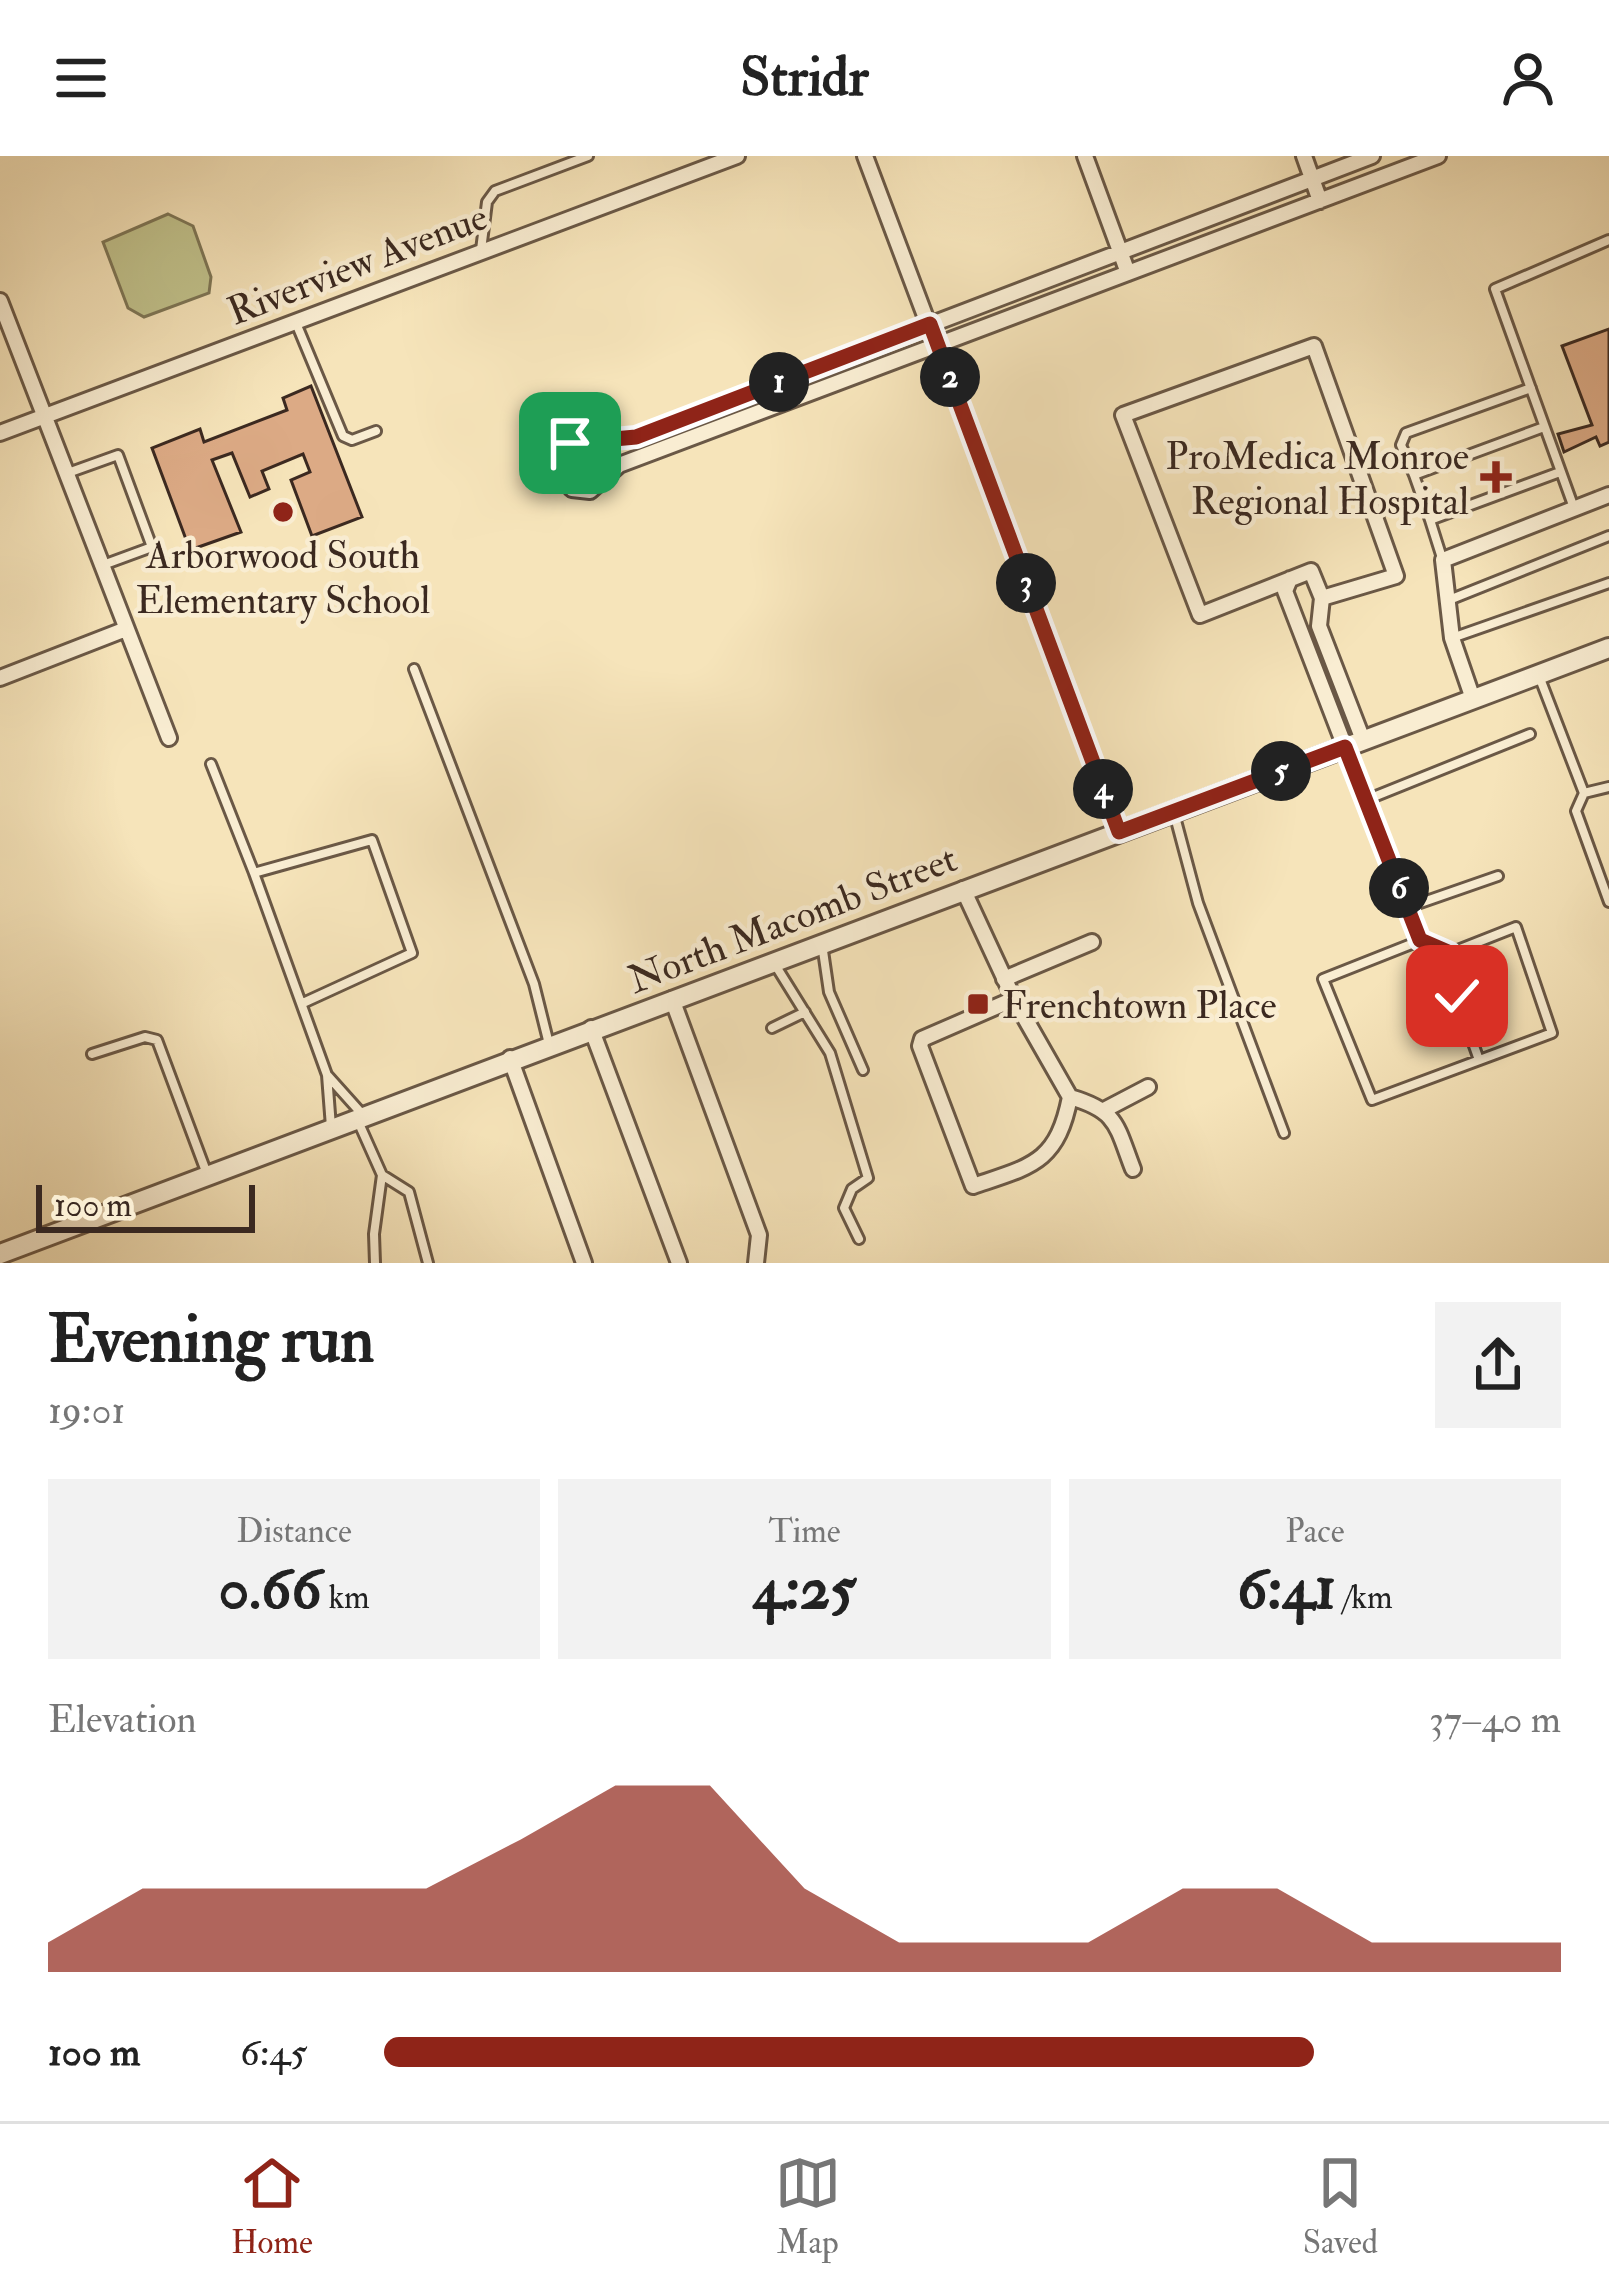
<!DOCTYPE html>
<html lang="en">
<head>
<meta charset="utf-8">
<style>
	:root { --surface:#fff; --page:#f2f2f2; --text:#222; --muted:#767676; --line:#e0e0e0; --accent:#8f2418 }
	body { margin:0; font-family:"IM FELL Double Pica",serif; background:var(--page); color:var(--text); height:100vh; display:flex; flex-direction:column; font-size:45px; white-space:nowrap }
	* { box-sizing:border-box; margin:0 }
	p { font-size:39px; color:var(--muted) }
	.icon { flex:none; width:66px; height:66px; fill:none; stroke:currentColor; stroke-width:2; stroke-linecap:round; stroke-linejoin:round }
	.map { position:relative; height:1107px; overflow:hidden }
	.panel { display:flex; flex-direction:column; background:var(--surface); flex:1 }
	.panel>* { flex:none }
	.scale { position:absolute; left:36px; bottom:30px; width:219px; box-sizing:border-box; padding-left:12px; border:6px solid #3b2920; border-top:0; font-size:33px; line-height:42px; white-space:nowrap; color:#3b2920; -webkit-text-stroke:9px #f9edd2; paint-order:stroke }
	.pin { position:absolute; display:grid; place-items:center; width:102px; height:102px; color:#fff; margin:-51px; border-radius:24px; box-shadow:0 6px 18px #0006 }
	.km { position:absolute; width:60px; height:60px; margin:-30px; border-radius:50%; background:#222; color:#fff; font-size:33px; line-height:60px; text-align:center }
	.round { display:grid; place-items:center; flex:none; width:126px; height:126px; border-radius:0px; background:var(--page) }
	.headline { display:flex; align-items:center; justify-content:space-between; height:204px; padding:0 48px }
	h1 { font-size:66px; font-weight:700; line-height:90px }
	.stats { display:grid; grid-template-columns:repeat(3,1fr); gap:18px; height:204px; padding:12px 48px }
	.stats div { display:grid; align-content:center; border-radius:0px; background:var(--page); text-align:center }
	.stats b { font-size:60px; font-weight:700 }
	.stats small { font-size:33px; font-weight:400 }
	.stats p { font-size:33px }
	.chart { height:336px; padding:24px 48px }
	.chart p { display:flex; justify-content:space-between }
	.chart svg { width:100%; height:216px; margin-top:12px; fill:var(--accent); opacity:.7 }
	ul { padding:0 48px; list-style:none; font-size:39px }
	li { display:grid; grid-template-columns:192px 144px 1fr; align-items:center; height:90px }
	li i { height:30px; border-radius:15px; background:var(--accent) }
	header { display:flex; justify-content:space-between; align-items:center; height:156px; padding:0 48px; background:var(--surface); font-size:54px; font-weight:700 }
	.menu { display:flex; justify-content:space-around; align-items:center; height:168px; border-top:3px solid var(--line); background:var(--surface); font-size:33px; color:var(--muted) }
	.menu a { display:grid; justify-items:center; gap:6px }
	.menu .active { color:var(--accent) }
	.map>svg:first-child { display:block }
	.green { fill:#c1c28c; stroke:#7e7656; stroke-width:3 }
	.building { fill:#dcaa85; stroke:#3b2920; stroke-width:3 }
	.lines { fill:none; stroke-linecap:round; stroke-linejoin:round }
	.service-casing { stroke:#6a5846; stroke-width:14 }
	.minor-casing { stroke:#6a5846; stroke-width:20 }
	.tertiary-casing { stroke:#6a5846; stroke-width:24 }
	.service { stroke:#f9edd2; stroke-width:8 }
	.minor { stroke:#f9edd2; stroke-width:14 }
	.tertiary { stroke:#f9edd2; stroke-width:18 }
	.route-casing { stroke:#fff; stroke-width:24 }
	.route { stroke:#8f2418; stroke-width:15 }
	.poi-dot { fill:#8f2418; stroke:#f9edd2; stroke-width:4.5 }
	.labels { text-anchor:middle; stroke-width:9; stroke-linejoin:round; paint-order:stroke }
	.street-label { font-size:39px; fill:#3b2920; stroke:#f9edd2 }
	.poi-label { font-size:39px; fill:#3b2920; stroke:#f9edd2; text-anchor:end }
</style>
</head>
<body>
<header><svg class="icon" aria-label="menu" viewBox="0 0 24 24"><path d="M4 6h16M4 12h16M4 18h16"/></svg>Stridr<svg class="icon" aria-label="person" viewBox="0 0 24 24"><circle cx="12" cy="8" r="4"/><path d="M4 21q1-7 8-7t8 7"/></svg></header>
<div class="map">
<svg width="1609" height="1107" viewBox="0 0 1609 1107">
	<rect width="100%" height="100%" fill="#f6e4ba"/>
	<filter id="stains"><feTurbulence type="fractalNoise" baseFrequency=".00167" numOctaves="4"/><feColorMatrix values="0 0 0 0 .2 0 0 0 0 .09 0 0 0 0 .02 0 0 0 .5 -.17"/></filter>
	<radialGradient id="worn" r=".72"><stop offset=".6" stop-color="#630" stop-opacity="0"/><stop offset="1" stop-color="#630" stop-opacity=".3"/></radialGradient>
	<path class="green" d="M168 58 193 70 211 121 209 137 144 161 128 152 103 86Z"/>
	<path class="building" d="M1609 173V286L1600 290 1596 281 1564 296 1558 278 1592 269 1562 190Z
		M311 230 362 361 312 380 291 324 310 316 303 298 262 315 269 333 250 341 232 297 212 304 241 376 190 394 152 292 200 273 204 286 287 254 283 242Z"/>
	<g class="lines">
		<g class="service-casing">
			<path id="service" d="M481 94 487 46 495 35 588 0
				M296 167 343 280 352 284 376 275
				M1544 271 1414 319 1430 364 1560 316
				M65 318 118 299 152 391 103 409
				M1414 319 1401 289 1406 277 1531 232
				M1574 352 1495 133 1609 84
				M1430 364 1442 402
				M1449 444 1609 380
				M1452 482 1609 427
				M414 513 534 828 549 888
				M1539 520 1584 637 1576 655 1609 746
				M1345 592 1419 785 1323 823 1372 944 1552 877 1516 771 1450 797 1419 785
				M211 608 254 717
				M1584 637 1609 631
				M1366 644 1530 578
				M1174 657 1198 747 1284 977
				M1406 752 1498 720
				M822 788 829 836 863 914
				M1450 797 1446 811 1479 904
				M774 807 830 897 868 1022 852 1033 844 1052 859 1083
				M303 847 412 797 372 684 254 717 327 919 331 971
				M772 872 805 856
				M92 898 145 881 157 884 207 1018
				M328 920 362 958
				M357 963 382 1019 374 1078 375 1107
				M382 1019 409 1036 428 1107"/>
		</g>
		<g class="minor-casing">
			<path id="minor" d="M865 0 1119 676
				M1085 0 1128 117
				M1304 0 1320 45
				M1372 0 636 281 570 287 558 304 559 318 572 333 590 335 619 309 1438 0
				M0 145 169 582
				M1314 190 1396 420 1322 442 1311 415 1200 459 1123 259Z
				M0 277 737 0
				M1290 423 1285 435 1345 591
				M1322 442 1319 470 1363 584
				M0 522 126 473
				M1473 543 1452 482 1443 404 1609 339
				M963 733 1014 843 1070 941C1057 1007 1032 1010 973 1030L920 890 922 883 1014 843
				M1004 823 1092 786
				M672 843 759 1079 756 1107
				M591 872 679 1107
				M510 902 584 1107
				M1070 941C1118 955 1116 969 1133 1013
				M1106 953 1148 931"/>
		</g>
		<g class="tertiary-casing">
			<path id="tertiary" d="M0 1098 1609 492"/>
		</g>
		<use href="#service" class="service"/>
		<use href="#minor" class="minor"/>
		<use href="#tertiary" class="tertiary"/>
	</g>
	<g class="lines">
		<g class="route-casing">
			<path id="route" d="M570 287 636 281 930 168 1119 676 1345 591 1420 784 1450 797 1446 811 1457 840"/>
		</g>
		<use href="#route" class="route"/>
	</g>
	<g class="poi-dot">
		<path d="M1490 303h12v12h12v12h-12v12h-12v-12h-12v-12h12z"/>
		<circle cx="283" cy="356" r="12"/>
		<rect x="966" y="836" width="24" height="24" rx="6"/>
	</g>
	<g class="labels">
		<g class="street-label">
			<text transform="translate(357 107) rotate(-21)" y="14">Riverview Avenue</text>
			<text transform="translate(792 762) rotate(-21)" y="14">North Macomb Street</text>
		</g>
		<g class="poi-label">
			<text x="1469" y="313">ProMedica Monroe<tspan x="1469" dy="45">Regional Hospital</tspan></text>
			<text x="283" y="412" text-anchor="middle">Arborwood South<tspan x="283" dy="45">Elementary School</tspan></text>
			<text x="1002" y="862" text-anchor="start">Frenchtown Place</text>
		</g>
	</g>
	<rect width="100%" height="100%" filter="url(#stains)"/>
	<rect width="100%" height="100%" fill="url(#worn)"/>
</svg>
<div class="scale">100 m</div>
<div class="pin" style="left:570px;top:287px;background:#1e9e55"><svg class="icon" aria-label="arrive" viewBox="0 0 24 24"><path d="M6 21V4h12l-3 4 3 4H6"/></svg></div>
<div class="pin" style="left:1457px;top:840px;background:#d93025"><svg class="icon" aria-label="check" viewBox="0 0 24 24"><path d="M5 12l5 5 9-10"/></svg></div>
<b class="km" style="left:779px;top:226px">1</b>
<b class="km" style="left:950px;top:221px">2</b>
<b class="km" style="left:1026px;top:427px">3</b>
<b class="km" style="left:1103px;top:633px">4</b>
<b class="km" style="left:1281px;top:615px">5</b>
<b class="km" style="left:1399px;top:732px">6</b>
</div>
<section class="panel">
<div class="headline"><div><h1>Evening run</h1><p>19:01</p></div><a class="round"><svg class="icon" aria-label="share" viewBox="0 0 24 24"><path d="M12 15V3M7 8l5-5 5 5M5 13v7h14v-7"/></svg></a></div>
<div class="stats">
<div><p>Distance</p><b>0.66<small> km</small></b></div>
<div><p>Time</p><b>4:25</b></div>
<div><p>Pace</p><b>6:41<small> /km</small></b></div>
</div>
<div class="chart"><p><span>Elevation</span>37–40 m</p>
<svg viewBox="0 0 160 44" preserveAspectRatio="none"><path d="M0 44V38L10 27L20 27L30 27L40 27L50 17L60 6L70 6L80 27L90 38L100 38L110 38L120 27L130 27L140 38L150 38L160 38V44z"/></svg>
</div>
<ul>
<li><b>100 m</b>6:45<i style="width:79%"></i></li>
</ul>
</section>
<nav class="menu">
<a class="active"><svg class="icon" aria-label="home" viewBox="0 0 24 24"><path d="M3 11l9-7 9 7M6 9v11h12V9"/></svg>Home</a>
<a><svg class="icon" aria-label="map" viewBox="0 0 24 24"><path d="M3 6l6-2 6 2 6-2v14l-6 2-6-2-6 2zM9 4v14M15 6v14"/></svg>Map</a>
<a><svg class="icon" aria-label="saved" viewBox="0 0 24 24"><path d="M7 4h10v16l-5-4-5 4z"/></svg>Saved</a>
</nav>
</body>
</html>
